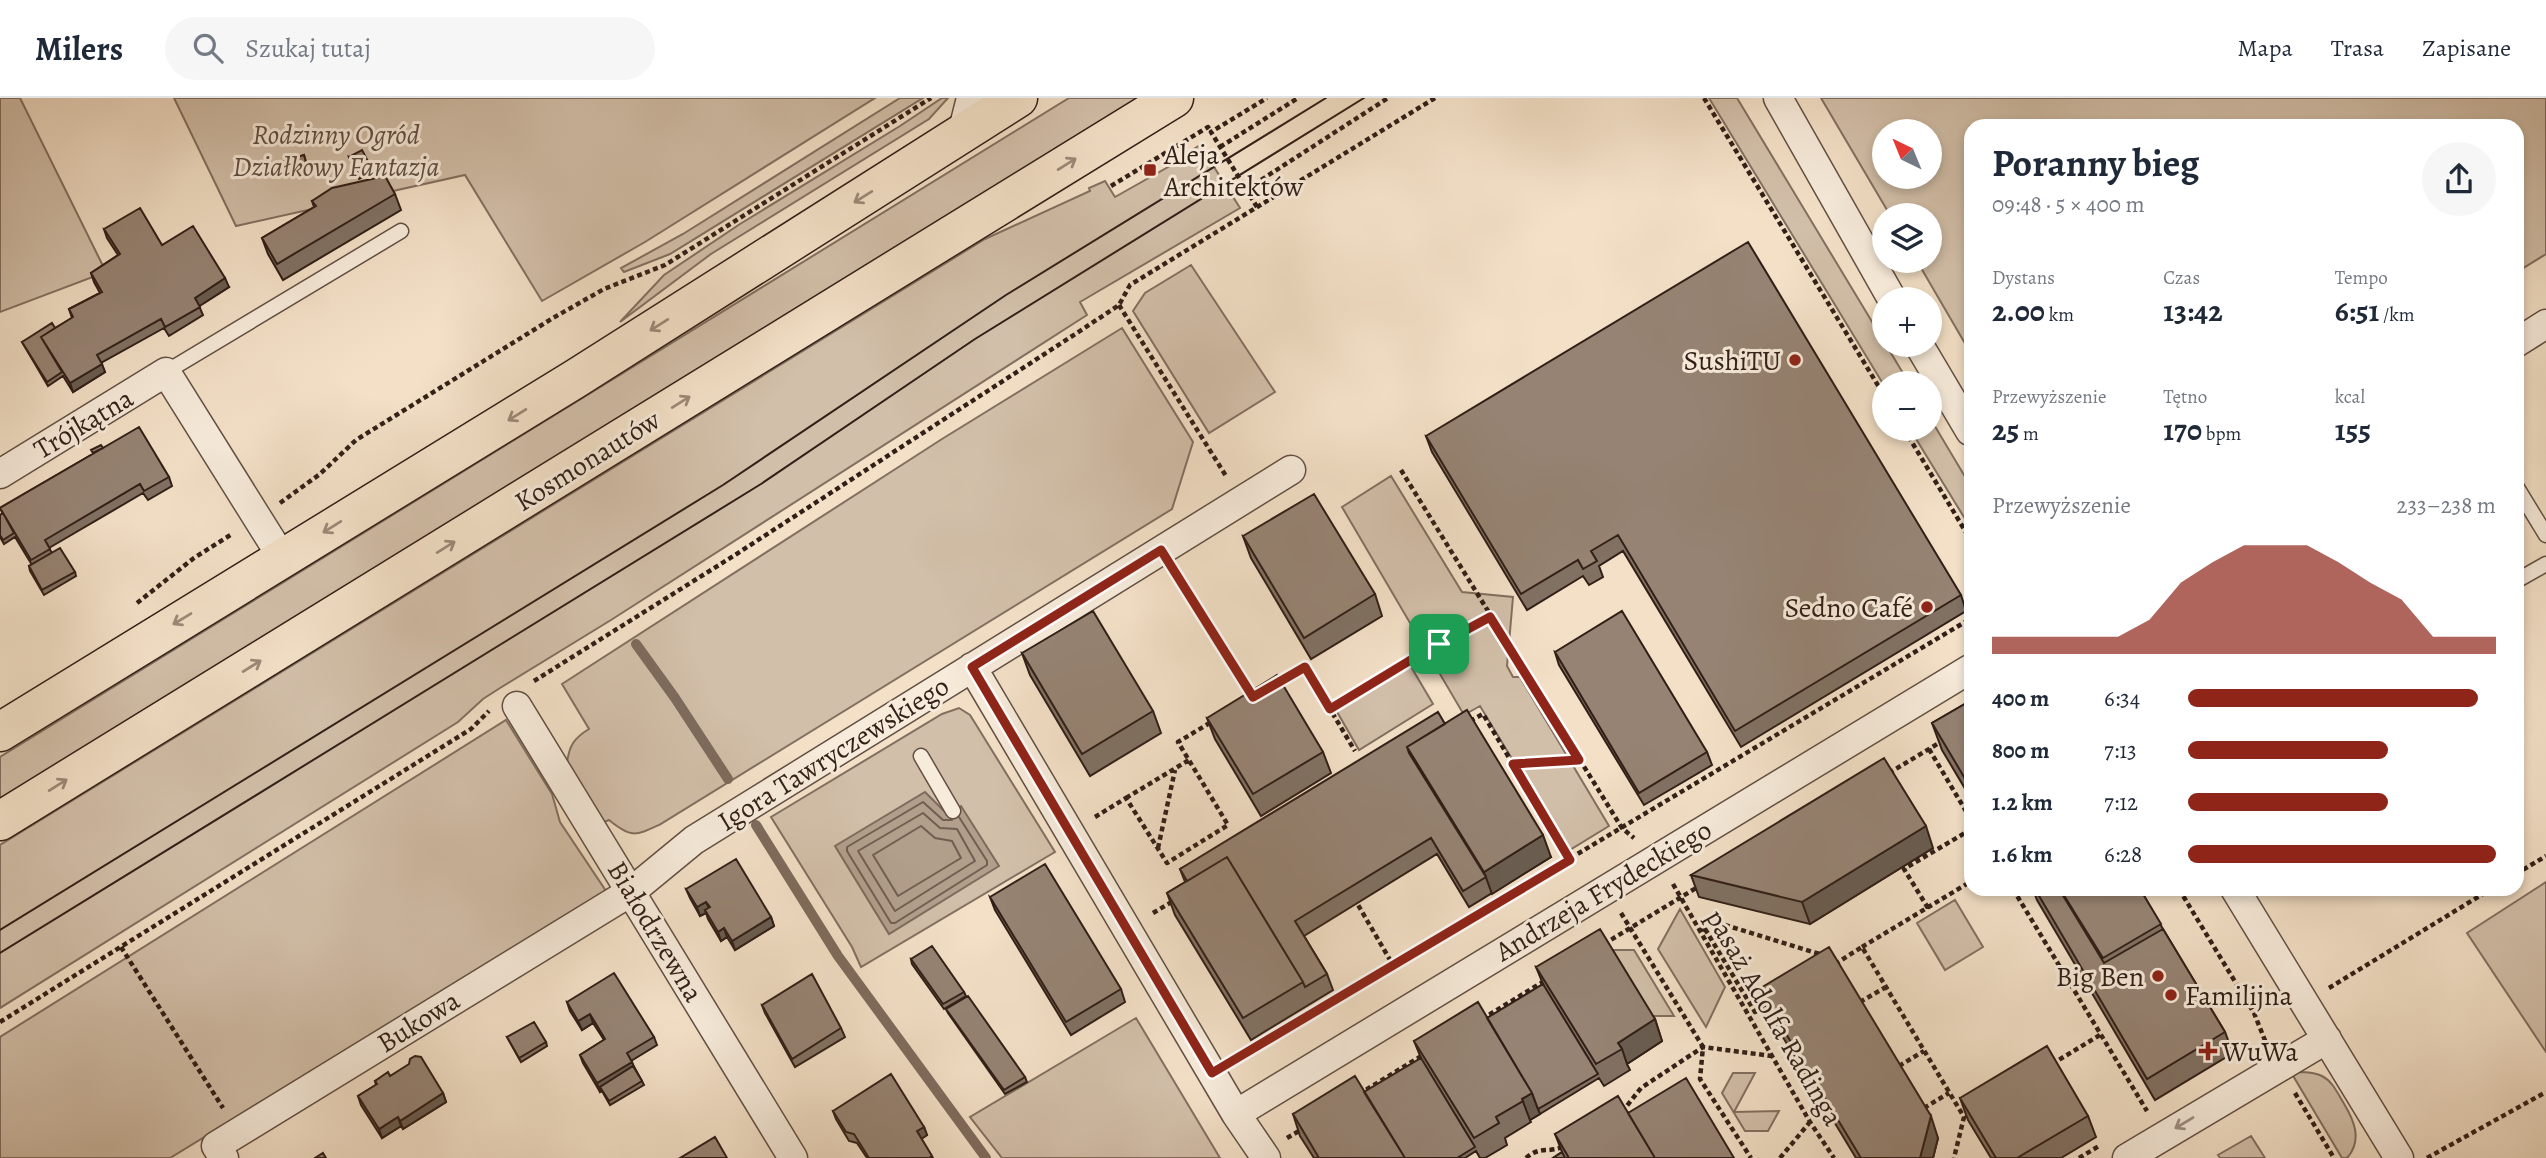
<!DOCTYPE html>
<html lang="pl">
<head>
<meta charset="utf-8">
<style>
	:root { --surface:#fff; --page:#f6f6f7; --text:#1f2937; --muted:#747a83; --line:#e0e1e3; --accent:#8f2418 }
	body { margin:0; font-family:Alegreya,serif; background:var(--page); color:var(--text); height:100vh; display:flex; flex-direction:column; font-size:26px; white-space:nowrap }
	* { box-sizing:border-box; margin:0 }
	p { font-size:23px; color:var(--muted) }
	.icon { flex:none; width:38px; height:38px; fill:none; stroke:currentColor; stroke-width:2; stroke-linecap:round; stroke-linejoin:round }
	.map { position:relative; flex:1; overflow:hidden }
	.details { position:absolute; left:1964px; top:21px; width:560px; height:777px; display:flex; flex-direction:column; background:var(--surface); border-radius:21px; box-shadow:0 4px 10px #0003 }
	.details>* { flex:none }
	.needle { width:46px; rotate:317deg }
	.controls { position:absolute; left:1872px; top:21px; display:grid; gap:14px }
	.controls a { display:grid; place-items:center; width:70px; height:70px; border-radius:50%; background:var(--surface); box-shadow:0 4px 10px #0003; font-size:35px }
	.pin { position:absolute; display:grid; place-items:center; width:60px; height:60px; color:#fff; margin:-30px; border-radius:14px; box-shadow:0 4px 10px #0006 }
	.round { display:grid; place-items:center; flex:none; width:74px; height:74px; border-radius:37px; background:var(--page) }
	.summary { display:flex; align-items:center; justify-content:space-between; height:119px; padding:0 28px }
	h1 { font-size:38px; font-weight:700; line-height:52px }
	.metrics { display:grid; grid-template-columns:repeat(3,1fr); gap:10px; height:119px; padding:7px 28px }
	.metrics div { display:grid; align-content:center }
	.metrics b { font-size:30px; font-weight:700 }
	.metrics small { font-size:19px; font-weight:400 }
	.metrics p { font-size:19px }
	.chart { height:196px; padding:14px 28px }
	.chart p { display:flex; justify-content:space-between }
	.chart svg { width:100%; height:126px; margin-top:7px; fill:var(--accent); opacity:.7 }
	ul { padding:0 28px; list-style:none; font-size:23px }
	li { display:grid; grid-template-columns:112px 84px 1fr; align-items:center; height:52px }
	li i { height:18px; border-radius:9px; background:var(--accent) }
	header { display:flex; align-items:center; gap:42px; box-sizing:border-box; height:98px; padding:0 35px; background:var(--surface); border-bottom:2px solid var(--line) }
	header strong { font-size:33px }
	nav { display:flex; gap:38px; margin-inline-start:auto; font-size:24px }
	.search { width:490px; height:63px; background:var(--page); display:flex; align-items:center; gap:18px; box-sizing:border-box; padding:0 24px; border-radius:38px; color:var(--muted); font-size:26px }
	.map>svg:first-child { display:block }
	.green { fill:#d2bfa9; stroke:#826f60; stroke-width:2; fill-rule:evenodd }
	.water { fill:#b19e8b; stroke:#7e6b5d; stroke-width:2 }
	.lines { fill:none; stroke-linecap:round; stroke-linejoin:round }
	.shore { stroke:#715e51; stroke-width:2 }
	.stream { stroke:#7e6b5d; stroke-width:10 }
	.service-casing { stroke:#624f43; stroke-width:17 }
	.minor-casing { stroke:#624f43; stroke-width:31 }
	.primary-casing { stroke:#311f17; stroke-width:41 }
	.path { stroke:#311f17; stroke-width:4.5; stroke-dasharray:5 3.5; stroke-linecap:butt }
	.service { stroke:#f7ebdb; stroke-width:14 }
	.minor { stroke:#f7ebdb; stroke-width:28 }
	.primary { stroke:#f3e0c7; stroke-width:38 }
	.tram { stroke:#311f17; stroke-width:2 }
	.wall { fill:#817163; stroke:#311f17; stroke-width:2 }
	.shaded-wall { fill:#695c50; stroke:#311f17; stroke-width:2 }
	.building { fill:#968373; stroke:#311f17; stroke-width:2 }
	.oneway { stroke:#9c8978 }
	.oneway2 { stroke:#9e8f83 }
	.route-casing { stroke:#fff; stroke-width:14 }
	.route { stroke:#8f2418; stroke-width:9 }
	.poi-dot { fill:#8f2418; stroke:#f7ebdb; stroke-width:2.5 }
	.labels { text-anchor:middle; stroke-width:6; stroke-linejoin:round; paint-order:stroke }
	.park-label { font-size:28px; font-style:italic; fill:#614f43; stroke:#f7ebdb }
	.poi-label { font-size:28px; fill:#311f17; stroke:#f7ebdb; text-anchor:start }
	.street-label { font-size:28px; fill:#311f17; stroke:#f7ebdb }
</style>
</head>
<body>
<header>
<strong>Milers</strong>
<div class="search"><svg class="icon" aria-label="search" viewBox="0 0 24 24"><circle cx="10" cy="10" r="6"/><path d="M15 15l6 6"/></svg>Szukaj tutaj</div>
<nav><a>Mapa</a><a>Trasa</a><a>Zapisane</a></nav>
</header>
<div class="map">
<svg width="2546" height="1060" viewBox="0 0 2546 1060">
	<rect width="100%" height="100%" fill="#f3e0c7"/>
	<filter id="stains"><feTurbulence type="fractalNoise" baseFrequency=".00286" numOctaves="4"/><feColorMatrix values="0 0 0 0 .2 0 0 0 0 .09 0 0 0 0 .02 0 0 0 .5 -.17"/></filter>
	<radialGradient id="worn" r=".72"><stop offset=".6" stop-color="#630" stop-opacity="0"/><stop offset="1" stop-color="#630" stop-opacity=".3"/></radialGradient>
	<path class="green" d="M0 0H20L106 174 0 214Z
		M174 0H875L645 144 542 203 465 77 236 128Z
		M900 0H923L670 156 624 174 621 170 683 136Z
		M942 0H948L929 21 711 156 620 224 664 177 740 126 900 28Z
		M1069 0H1138L0 701V659Z
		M1709 0H1737L1909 285H1885V289Z
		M1821 0H2546V156L2517 174 2516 28H1970V254L1917 163H1930V117H1890ZM1885 33H1930V79H1885Z
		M1200 47 1240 110 1080 204 1087 217 611 522 500 590 483 601 458 624 0 910V747L985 141 1090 93 1089 90 1105 83 1115 99 1184 60V57Z
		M1191 167 1275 294 1209 335 1133 213 1145 195Z
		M1122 230 1193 344 1172 411 659 727C635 738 631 740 609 722L602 725 567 665C569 648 574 640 589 631L562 586 942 341Z
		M1930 320 1970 387V429L1910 331H1930Z
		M1391 378 1462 494 1513 499 1507 568 1513 579H1520L1609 728 1568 753 1480 608 1464 617 1342 409Z
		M1410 567 1433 606 1359 652 1336 612Z
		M959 610 970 617 1055 754 861 869 852 849 771 719 942 616Z
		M506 622 552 696 560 724 606 793 170 1060H0V939Z
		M2546 784V954L2467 835Z
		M1955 802 1983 849 1945 872 1917 825Z
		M1680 811 1725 889 1706 929 1658 851Z
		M1608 852H1634L1674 918H1648Z
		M1136 920 1220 1060H1002L970 1019Z
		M2299 974C2306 974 2316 975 2322 978 2332 983 2337 994 2343 1004 2354 1022 2363 1042 2347 1060H2342L2292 976Z
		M1733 975H1755L1734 1014 1779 1013 1768 1033H1745L1722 995Z
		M2251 1038 2265 1060H2220L2218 1057Z"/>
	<path class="water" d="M925 694 947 716 961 708 999 768 889 836 835 748Z"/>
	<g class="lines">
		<path class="shore" d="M923 715 940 730 957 731 975 763 895 813 858 753Z
			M952 722H943L923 704 847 749V753L891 825H895L987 767V763L959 719
			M921 728 935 740 952 743 961 760 898 798 873 757Z"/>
		<path class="stream" d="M636 546 675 600 728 681
			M756 727 838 858 986 1060"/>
		<g class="service-casing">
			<path id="service" d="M166 274 401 133
				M2516 388 2546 437
				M2516 483 2546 466
				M921 658 953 713"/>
		</g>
		<g class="minor-casing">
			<path id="minor" d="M1778 0 1892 201
				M962 36 971 0
				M2516 245 2546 226
				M1919 247 1970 333
				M0 376 166 274 283 461
				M972 569 1236 1016 1266 1060
				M517 608 793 1060
				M2235 791 2399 1060
				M1236 1016 1970 571
				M224 1060 216 1048 632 793 694 742 1291 372
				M2127 1060 2327 941"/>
		</g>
		<g class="primary-casing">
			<path id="primary" d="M0 634 575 281 1018 0
				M0 723 1174 0"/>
		</g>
		<path class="path" d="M1704 0 1885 299
			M1220 49 1298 0
			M1111 88 1208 29 1211 34
			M1247 91 1388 0
			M1257 109 1211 34 1267 0
			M1119 207 1226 378
			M1904 331 1970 441
			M1401 372 1617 722 1622 730 1634 740
			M280 405 320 376 356 342 553 220 604 191 665 167 931 0
			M1176 477 1251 597
			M137 505 194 460 232 436
			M534 583 735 457 1083 231 1119 207 1130 187 1435 0
			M1278 585 1305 569 1355 653
			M1330 611 1409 563 1490 519
			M1470 623 1483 616 1570 762
			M1929 651 1970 720
			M1513 666 1579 662
			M1889 675 1944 642
			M1126 700 1189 662
			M1095 719 1126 700 1167 765 1228 727 1178 644 1213 623
			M1158 750 1175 672
			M2516 776 2546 758
			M1673 786 1810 1024 1834 1060
			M2013 791 2147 1013
			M2179 791 2254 915 2266 945
			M1354 800 1393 867
			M1928 810 1904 771 1970 732
			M1153 815 1175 802
			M1621 815 1703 949 1700 981 1751 1060
			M1705 831 1755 914 1771 905
			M1702 832 1715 824 1823 857
			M1604 846 1701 787
			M121 849 223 1010
			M1862 849 1970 784
			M1835 866 1862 849 1964 1019 1954 1060
			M2329 890 2491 791
			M1860 904 1886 889
			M1482 921 1546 882
			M0 924 471 631 489 613
			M1235 961 1970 521
			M2052 966 2100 937
			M1899 968 1924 953
			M2295 995 2334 1060
			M1359 996 1423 957
			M1924 1010 1949 995
			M1622 1014 1641 990 1703 949 1772 958
			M1287 1040 1304 1030
			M1526 1060C1541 1047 1549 1056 1564 1048
			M1780 1060 1810 1024
			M2079 1060 2099 1048
			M2427 1060 2546 994"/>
		<use href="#service" class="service"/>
		<use href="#minor" class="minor"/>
		<use href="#primary" class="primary"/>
		<path class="tram" d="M0 832 723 387 1006 197 1326 0
			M0 855 761 386 975 241 1364 0"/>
	</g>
	<path class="wall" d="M304 57 309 73 290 79 285 63Z
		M349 59 371 69 373 74 359 81Z
		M395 96 401 112 283 182 268 156 262 140 314 109 312 103Z
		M104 131 162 147 229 189 199 208 203 217 169 238 164 230 101 265 105 274 73 294 63 278 48 288 22 244 55 230 72 220 69 211 100 195 94 184 91 175 118 157 107 140Z
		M1426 338 1961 497 1966 513 1741 649 1623 453 1599 468 1603 479 1589 487 1583 478 1527 512 1432 354Z
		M103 350 169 379 172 388 148 402 143 395 49 450 52 455 75 474 76 478 44 497 30 473 29 468 32 467 15 439 4 446 0 439V417L3 416 0 410Z
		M1243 438 1375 496 1382 518 1311 561 1251 460Z
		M1555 554 1707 654 1712 667 1644 707 1559 567Z
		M1022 555 1153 613 1161 635 1090 678 1030 577Z
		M1970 603V699L1942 652 1932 625Z
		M1207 620 1323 654 1331 675 1261 718 1215 641Z
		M1445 626 1551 759 1469 809 1437 756 1304 838 1327 876 1333 892 1251 942 1175 817 1167 795 1185 784 1180 771Z
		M1933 750 1810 826 1699 799 1691 777Z
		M686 791 771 819 774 828 735 852 727 839 721 843 708 821 706 815 700 818 690 800Z
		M2033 791H2140L2163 831 2225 934 2233 955 2155 1002 2037 802Z
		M990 799 1121 891 1125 904 1071 937 995 812Z
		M911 861 964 894 966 898 944 911 912 866Z
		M1536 869 1655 921 1662 943 1627 966 1630 972 1604 988 1599 980 1540 1016 1530 1022 1531 1024 1505 1040 1507 1047 1485 1060H1480L1476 1053 1465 1060H1314L1300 1038 1293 1016 1364 994 1421 960 1414 943 1487 920 1543 886Z
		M1759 891 1938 1040 1933 1060H1856L1767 913Z
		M567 904 654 939 657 947 631 963 644 987 610 1007 602 993 600 994 583 965 580 957 604 942 593 925 582 932 570 913Z
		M762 907 841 930 845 939 795 969 765 915Z
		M946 911 1025 979 1027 984 1005 996 948 915Z
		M507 939 546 944 547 948 521 964Z
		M390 978 443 995 446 1004 403 1031 401 1028 382 1040 361 1007 358 998 376 987 375 983Z
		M1960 1000 2088 1018 2096 1039 2061 1060H1991L1968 1022Z
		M833 1013 924 1029 927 1037 921 1041 933 1060H867L857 1045 849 1043 836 1021Z
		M1628 1015 1734 1060H1553L1562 1054 1555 1036Z"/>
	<path class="shaded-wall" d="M225 180 229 189 198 209 195 200Z
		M102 266 105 274 73 294 70 285Z
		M2519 336 2521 341 2516 343V338Z
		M1926 728 1933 750 1810 826 1802 804Z
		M1543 737 1551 759 1492 796 1484 774Z
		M706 804 710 812H705L706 815 700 818 697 809Z
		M771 819 774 828 735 852 732 843Z
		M724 830 727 839 721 843 718 834Z
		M590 916 593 925 582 932 578 923Z
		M1655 921 1662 943 1627 966 1622 951 1618 945Z
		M632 964 635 972 600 989 602 993 600 994 597 985Z
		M443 995 446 1004 403 1031 400 1023Z
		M1532 995 1540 1016 1530 1022 1522 1001Z
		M1931 1018 1938 1040 1933 1060H1920Z
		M398 1019 401 1028 382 1040 379 1031Z
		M924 1029 927 1037 920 1042 917 1033Z"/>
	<path class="building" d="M362 52 371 69 358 76 349 59Z
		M304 57 307 69 289 75 285 63Z
		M385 78 395 96 277 166 262 140 316 108 312 103 332 90Z
		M140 110 162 147 193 128 225 180 195 200 200 209 165 229 161 221 97 257 102 266 70 285 41 239 73 219 69 211 102 194 91 175 120 156 104 131Z
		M1748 144 1961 497 1735 633 1618 437 1591 453 1597 463 1583 471 1578 462 1521 496 1426 338Z
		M52 225 55 230 41 239 62 274 47 284 22 244Z
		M139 329 169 379 144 393 140 386 45 442 50 451 31 462 0 410Z
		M101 347 103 350 93 355 91 352Z
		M1314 396 1375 496 1304 540 1243 438Z
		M3 415 14 435 3 442 0 437V417Z
		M60 450 75 474 42 492 29 468Z
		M1093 513 1153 613 1082 656 1022 555Z
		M1622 513 1707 654 1639 695 1555 554Z
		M1277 577 1323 654 1253 696 1207 620Z
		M1970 603V689L1932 625Z
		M1467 612 1543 737 1484 774 1407 649Z
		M1438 614 1445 626 1407 649 1409 655 1486 779 1463 793 1431 740 1295 823 1327 876 1305 889 1303 884 1227 759 1187 783 1180 771Z
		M1884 660 1926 728 1802 804 1691 777Z
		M1227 759 1303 884 1243 920 1167 795Z
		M736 761 771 819 732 843 724 830 718 834 705 812 710 809 706 804 697 809 686 791Z
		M1045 766 1121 891 1066 924 990 799Z
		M2035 791H2059L2104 865 2163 831 2225 934 2147 981Z
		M2060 791H2140L2161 826 2103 860Z
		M1600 831 1655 921 1618 945 1622 951 1596 966 1536 869Z
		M932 848 964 894 943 906 911 861Z
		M1829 849 1931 1018 1920 1060H1861L1759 891Z
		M614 875 654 939 627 955 632 964 597 985 580 957 605 941 590 916 578 923 567 904Z
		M812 876 841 930 792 961 762 907Z
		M1543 886 1598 976 1538 1011 1532 995 1487 920Z
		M968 898 1025 979 1004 992 946 911Z
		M1478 904 1532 995 1522 1001 1523 1003 1496 1019 1499 1025 1474 1040 1414 943Z
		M534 924 546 944 519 960 507 939Z
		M2047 948 2088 1018 2017 1060H1996L1960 1000Z
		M415 958 421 959 443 995 400 1023 398 1019 379 1031 358 998 377 986 375 983 388 974 390 978 409 966 410 961Z
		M1421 960 1475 1049 1457 1060H1405L1364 994Z
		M633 968 642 983 609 1003 600 989Z
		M891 976 924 1029 917 1033 932 1058 929 1060H869L854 1036 846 1034 833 1013Z
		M1355 978 1405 1060H1319L1293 1016Z
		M1686 980 1734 1060H1655L1628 1015Z
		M1618 998 1655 1060H1569L1555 1036Z
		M715 1039 727 1060H680Z
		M1562 1054 1565 1060H1553Z
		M323 1055 326 1060H315Z"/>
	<defs><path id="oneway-shaft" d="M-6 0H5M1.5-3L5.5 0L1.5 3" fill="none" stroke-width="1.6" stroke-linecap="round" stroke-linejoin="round" transform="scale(1.75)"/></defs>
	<g class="oneway">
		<use href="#oneway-shaft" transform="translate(1067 66) rotate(-32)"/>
		<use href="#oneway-shaft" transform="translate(863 99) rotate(148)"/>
		<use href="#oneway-shaft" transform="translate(659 227) rotate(148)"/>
		<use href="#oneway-shaft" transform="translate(681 304) rotate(-32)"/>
		<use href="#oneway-shaft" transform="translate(517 317) rotate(148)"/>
		<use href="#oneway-shaft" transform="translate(332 429) rotate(148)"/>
		<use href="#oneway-shaft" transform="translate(446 449) rotate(-32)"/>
		<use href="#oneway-shaft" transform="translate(182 521) rotate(149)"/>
		<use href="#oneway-shaft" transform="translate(252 568) rotate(-32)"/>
		<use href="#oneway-shaft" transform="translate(58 687) rotate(-32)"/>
	</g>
	<use class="oneway2" href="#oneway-shaft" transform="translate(2184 1025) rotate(149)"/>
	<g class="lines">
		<g class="route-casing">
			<path id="route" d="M1161 452 1253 599 1305 569 1330 611 1409 563 1490 519 1579 662 1513 666 1570 762 1212 975 972 569Z"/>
		</g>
		<use href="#route" class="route"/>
	</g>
	<g class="poi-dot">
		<rect x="1143" y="65" width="14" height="14" rx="3.5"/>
		<circle cx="1795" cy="262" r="7"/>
		<circle cx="1927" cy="509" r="7"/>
		<circle cx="2158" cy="878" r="7"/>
		<circle cx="2171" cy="897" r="7"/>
		<path d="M2204.5 942.5h7v7h7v7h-7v7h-7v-7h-7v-7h7z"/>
	</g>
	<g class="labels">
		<g class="park-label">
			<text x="336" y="46">Rodzinny Ogród<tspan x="336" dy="32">Działkowy Fantazja</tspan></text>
		</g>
		<g class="poi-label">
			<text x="1164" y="66">Aleja<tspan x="1164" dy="32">Architektów</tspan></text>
			<text x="1781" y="272" text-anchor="end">SushiTU</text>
			<text x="1913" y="519" text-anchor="end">Sedno Café</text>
			<text x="2144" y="888" text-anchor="end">Big Ben</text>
			<text x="2185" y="907">Familijna</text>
			<text x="2222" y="963">WuWa</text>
		</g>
		<g class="street-label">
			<text transform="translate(83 325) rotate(-31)" y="10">Trójkątna</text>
			<text transform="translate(587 362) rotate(-32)" y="10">Kosmonautów</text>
			<text transform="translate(833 655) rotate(-32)" y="10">Igora Tawryczewskiego</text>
			<text transform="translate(1603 792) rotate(-31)" y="10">Andrzeja Frydeckiego</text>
			<text transform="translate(656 833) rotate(59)" y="10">Białodrzewna</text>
			<text transform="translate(1775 919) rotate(60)" y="10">pasaż Adolfa Radinga</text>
			<text transform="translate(418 923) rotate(-32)" y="10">Bukowa</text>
		</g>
	</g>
	<rect width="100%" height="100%" filter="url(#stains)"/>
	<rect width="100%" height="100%" fill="url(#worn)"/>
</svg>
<div class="controls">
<a><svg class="needle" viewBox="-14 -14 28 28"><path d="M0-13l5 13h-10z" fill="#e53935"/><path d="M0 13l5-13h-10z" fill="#747a83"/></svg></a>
<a><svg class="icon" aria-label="layers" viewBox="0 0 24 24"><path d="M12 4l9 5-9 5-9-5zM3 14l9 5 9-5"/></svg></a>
<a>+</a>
<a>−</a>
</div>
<div class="pin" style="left:1439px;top:546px;background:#1e9e55"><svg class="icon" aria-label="arrive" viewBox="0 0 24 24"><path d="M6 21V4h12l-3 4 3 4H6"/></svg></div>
<section class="details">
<div class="summary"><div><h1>Poranny bieg</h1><p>09:48 · 5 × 400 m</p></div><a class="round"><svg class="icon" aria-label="share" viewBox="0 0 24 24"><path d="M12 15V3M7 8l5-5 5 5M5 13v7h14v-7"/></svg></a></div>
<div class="metrics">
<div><p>Dystans</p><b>2.00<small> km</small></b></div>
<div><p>Czas</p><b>13:42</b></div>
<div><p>Tempo</p><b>6:51<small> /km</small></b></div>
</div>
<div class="metrics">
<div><p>Przewyższenie</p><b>25<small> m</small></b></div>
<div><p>Tętno</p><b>170<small> bpm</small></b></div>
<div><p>kcal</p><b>155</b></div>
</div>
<div class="chart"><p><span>Przewyższenie</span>233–238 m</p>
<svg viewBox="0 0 160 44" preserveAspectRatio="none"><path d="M0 44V38L10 38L20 38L30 38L40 38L50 32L60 19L70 12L80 6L90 6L100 6L110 12L120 19L130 25L140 38L150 38L160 38V44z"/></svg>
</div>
<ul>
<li><b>400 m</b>6:34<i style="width:94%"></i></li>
<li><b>800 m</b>7:13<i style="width:65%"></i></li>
<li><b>1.2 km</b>7:12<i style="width:65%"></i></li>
<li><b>1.6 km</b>6:28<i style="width:100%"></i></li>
</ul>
</section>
</div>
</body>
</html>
